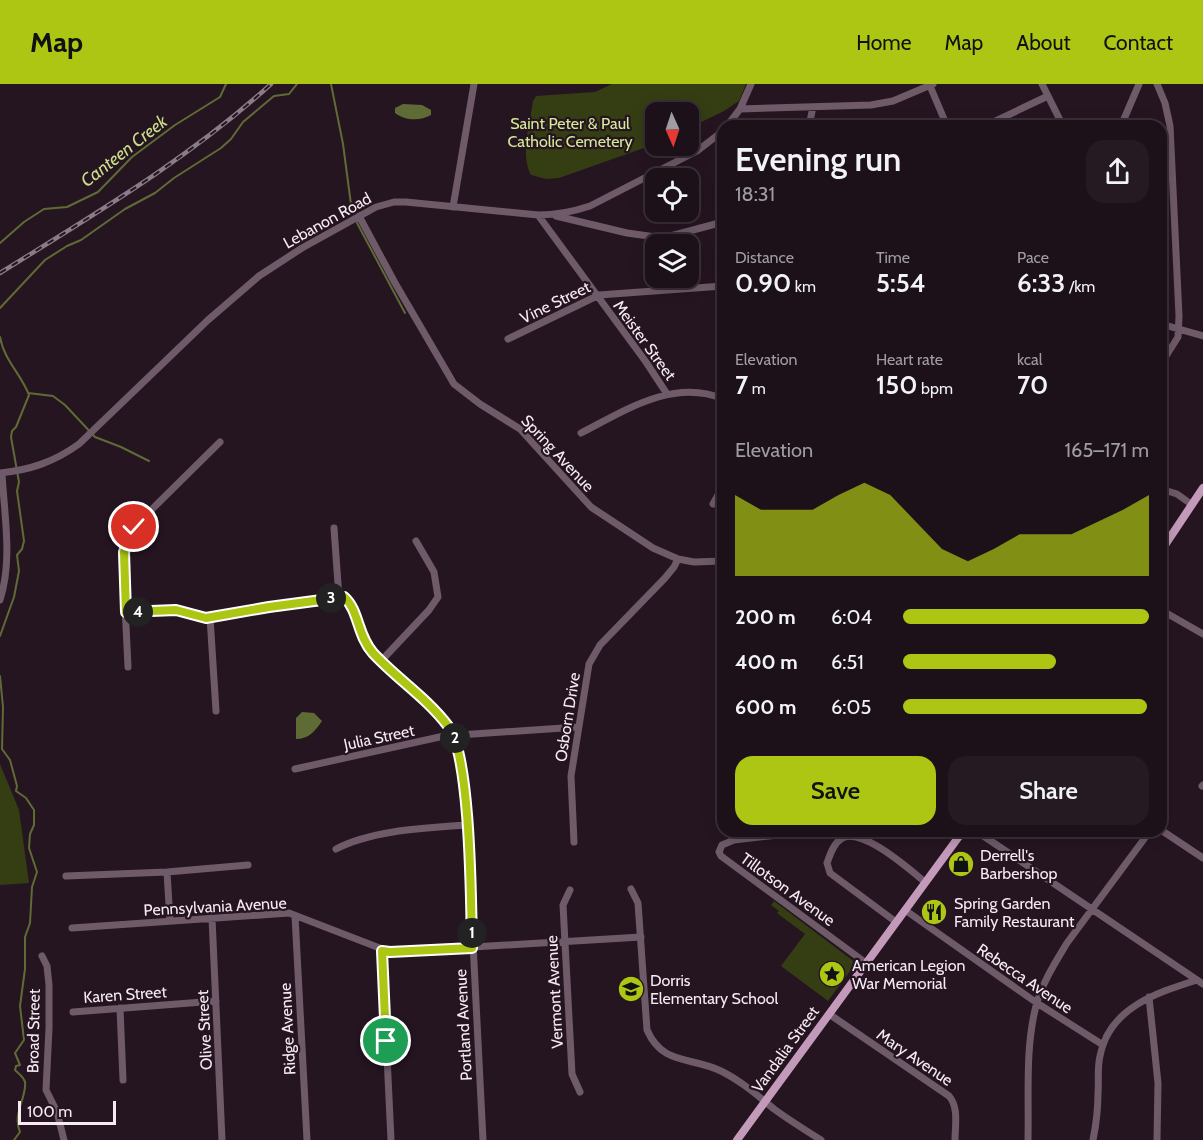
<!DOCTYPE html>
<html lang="en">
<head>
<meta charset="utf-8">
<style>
	:root { --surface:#1c1019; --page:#251922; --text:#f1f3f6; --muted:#a09da2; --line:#3a3038; --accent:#acc613 }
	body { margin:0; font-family:Cabin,sans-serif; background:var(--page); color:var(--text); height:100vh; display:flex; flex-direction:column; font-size:22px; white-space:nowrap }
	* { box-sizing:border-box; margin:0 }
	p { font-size:20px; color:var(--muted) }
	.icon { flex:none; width:33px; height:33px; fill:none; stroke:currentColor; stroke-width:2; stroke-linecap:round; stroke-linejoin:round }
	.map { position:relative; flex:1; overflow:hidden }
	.sheet { position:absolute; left:717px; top:36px; width:450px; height:717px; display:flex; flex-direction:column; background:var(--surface); border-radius:18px; box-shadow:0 3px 15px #0003,0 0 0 2px var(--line) }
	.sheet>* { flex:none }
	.needle { width:39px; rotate:177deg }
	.fabs { position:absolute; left:645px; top:18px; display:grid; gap:12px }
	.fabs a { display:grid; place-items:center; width:54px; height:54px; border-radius:12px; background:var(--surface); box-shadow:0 3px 15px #0003,0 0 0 2px var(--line); font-size:30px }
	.scale { position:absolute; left:18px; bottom:15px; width:98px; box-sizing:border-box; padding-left:6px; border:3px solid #f6eaf3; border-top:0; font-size:16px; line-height:21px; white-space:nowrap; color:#f6eaf3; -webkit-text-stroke:4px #251521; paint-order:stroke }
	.pin { position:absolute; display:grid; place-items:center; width:51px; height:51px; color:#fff; margin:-26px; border:3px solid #fff; border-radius:50%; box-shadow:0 2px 6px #0007 }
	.km { position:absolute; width:30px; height:30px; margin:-15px; border-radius:50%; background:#222; color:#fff; font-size:16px; line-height:30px; text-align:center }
	.round { display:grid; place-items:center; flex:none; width:63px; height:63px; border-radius:18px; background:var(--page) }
	.headline { display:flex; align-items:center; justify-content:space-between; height:102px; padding:0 18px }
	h1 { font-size:33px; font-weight:600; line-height:45px }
	.figures { display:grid; grid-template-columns:repeat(3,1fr); gap:9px; height:102px; padding:6px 18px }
	.figures div { display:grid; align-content:center }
	.figures b { font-size:26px; font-weight:600 }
	.figures small { font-size:16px; font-weight:400 }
	.figures p { font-size:16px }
	.chart { height:168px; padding:12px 18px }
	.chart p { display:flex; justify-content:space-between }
	.chart svg { width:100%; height:108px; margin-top:6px; fill:var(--accent); opacity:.7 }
	.primary-button { display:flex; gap:12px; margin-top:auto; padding:12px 18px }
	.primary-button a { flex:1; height:69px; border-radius:18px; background:var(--accent); color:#111; font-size:24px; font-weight:600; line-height:69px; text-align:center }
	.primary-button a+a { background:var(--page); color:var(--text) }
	ul { padding:0 18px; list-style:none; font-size:20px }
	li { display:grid; grid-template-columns:96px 72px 1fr; align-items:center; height:45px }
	li i { height:15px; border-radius:8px; background:var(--accent) }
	header { display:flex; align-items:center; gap:36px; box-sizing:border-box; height:84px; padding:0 30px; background:var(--accent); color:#111 }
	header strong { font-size:28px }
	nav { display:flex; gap:33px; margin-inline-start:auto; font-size:21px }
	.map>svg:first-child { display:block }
	.green { fill:#353e13 }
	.water { fill:#5f6b35 }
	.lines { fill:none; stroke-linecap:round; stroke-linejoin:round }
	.stream { stroke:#5f6b35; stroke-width:2 }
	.minor { stroke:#6f5a69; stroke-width:7 }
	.major { stroke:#c49aba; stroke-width:8 }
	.rail-casing { stroke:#8a7c87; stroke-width:4.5 }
	.rail { stroke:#251521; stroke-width:2; stroke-dasharray:7; stroke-linecap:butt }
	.route-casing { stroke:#fff; stroke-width:12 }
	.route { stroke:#acc613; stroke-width:8 }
	.labels { text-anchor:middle; stroke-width:4.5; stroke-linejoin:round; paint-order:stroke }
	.park-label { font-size:16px; fill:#d6e997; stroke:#251521 }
	.street-label { font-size:16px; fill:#f6eaf3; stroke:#251521 }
	.poi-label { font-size:16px; fill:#f6eaf3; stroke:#251521; text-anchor:start }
	.water-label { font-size:18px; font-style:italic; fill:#cadc8a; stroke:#251521 }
</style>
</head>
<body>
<header>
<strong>Map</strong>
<nav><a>Home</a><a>Map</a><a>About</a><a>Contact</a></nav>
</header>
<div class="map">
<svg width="1203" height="1056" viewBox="0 0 1203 1056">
	<rect width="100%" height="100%" fill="#251521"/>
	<path class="green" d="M612 0H746L739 17 724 27 689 44 688 28H656L655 60 559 94 546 95 531 91C520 71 530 39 533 17L536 12 595 8Z
		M0 680 19 726 29 799 0 801Z
		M774 817 856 879 828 917 781 882 805 850 777 829 779 827 771 821Z"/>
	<path class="water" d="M403 20 422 21 431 26V31C421 37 405 37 395 29V24Z
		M302 628 314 629 322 637C315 647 309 655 296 655V634Z"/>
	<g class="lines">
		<path class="stream" d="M331 0 343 60 352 128
			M357 139 405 229
			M0 159 24 138 44 125 67 123 98 108 132 73 175 41 220 13 226 0
			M0 224 45 176 67 162 81 156 125 125 155 109 174 94 221 64 231 55 243 38 274 12 289 10 297 0
			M0 253C4 276 21 290 29 311L16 343 12 347 11 353 19 398 17 407 24 457 22 465 17 471 19 487 14 513 0 552
			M28 309 53 312 65 321 95 353 121 363 149 377
			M0 592 3 623 2 665 10 676 17 702 16 707 26 714 34 726V741L30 750 29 764 37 788 32 803 30 839 25 853V885L20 922 24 956 15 969 20 981 16 982 15 986C19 990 24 993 25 998 27 1013 12 1030 20 1048L14 1056"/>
		<path class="minor" d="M1042 0 1063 42
			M1157 0 1165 19 1170 42 1179 232 1178 253 1161 280
			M930 2 947 42
			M740 25 871 21 893 17 933 0
			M727 42 740 25 751 0
			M809 42 813 23
			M985 42 1048 12
			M1121 42 1139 0
			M453 123 474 0
			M538 131 646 278 667 310
			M359 132 395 199 454 300 480 320 520 345 591 423 653 464 678 475 694 478 723 477
			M556 132 627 149 663 154 723 138
			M1161 240 1203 252
			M508 255 599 211 723 202
			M581 349C624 327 673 294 723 315
			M0 389C30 386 54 378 79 360L208 236 259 192 302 164 376 123 394 118H406L538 131C556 131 572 128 590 122L697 67 723 47
			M1161 405 1177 410 1191 420
			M713 420 723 402
			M334 444 339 514
			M0 516C13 475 4 430 2 389
			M1161 526 1203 550
			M126 528 175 526 206 534 269 523 344 513 353 523 358 544 368 563 450 644 457 662 467 741 483 1056
			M210 533 216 627
			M381 577 429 526 438 513 434 488 416 457
			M128 583 123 480 126 459 134 443 220 358
			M295 685 444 652 578 643
			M1202 702 1203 701
			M1161 746 1203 774
			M976 747 1203 900
			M778 751 734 756 722 761 719 768 721 772 866 879
			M574 758 571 692 589 580 600 561 665 494 674 483 678 475
			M336 765C372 746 426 744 467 741
			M167 788 170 837
			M66 792 167 788 248 781
			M631 805 638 819 647 946C663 982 690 972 721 987 741 997 757 1011 774 1025 789 1036 805 1046 821 1056
			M570 806 563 821 572 990 580 1008
			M905 826 1037 919 1103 961
			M295 832 307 1056
			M212 834 222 1056
			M896 838 830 789 827 779C830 771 833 760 841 755 860 741 910 786 925 798
			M72 844 289 829 390 868 641 853
			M382 867 391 1056
			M42 872 47 882 49 901V944L46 1006 57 1028 64 1056
			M1149 913 1158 999 1157 1056
			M120 924 123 996
			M73 928 216 917
			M829 930 949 1012C959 1023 955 1043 955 1056
			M1028 1056C1029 1012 1025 964 1036 922 1042 899 1055 879 1067 859L1150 747
			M1093 1056C1096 1041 1098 1025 1098 1009 1099 997 1097 984 1100 972 1109 924 1156 909 1197 896"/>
		<path class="major" d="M1161 467 1203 404
			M737 1056 963 747"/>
		<g class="rail-casing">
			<path id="rail" d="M0 189C93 131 190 74 271 0"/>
		</g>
		<use href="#rail" class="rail"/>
	</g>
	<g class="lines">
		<g class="route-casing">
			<path id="route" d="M134 443 124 468 126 528 176 526 206 534 269 523 344 513C359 526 357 551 373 569 397 595 427 614 448 642 471 671 471 821 472 864L390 868 382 867 386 957"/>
		</g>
		<use href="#route" class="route"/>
	</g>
	<defs>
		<g id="shop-disc" transform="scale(1.35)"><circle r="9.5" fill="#acc613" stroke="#251521"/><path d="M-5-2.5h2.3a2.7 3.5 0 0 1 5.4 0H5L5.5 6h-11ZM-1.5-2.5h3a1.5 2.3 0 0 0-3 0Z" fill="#111"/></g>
		<g id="restaurant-disc" transform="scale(1.35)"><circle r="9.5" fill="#acc613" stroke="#251521"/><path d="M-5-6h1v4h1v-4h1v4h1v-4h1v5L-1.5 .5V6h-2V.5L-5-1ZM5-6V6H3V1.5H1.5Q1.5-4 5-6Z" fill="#111"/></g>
		<g id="sight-disc" transform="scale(1.35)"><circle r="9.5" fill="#acc613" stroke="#251521"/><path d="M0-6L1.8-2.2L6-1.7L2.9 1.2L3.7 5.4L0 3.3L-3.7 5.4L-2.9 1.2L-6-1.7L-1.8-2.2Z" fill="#111"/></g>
		<g id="school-disc" transform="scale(1.35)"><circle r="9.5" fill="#acc613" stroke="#251521"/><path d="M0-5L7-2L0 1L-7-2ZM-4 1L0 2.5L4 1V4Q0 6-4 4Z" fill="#111"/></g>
	</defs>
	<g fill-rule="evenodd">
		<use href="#shop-disc" x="961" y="780"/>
		<use href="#restaurant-disc" x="934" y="828"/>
		<use href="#sight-disc" x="832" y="890"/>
		<use href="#school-disc" x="631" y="905"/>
	</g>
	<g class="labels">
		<g class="park-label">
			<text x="570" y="45">Saint Peter &amp; Paul<tspan x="570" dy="18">Catholic Cemetery</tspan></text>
		</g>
		<g class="street-label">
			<text transform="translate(327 136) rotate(-29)" y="6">Lebanon Road</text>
			<text transform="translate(555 218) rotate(-26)" y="6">Vine Street</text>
			<text transform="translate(645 256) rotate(54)" y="6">Meister Street</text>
			<text transform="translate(558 369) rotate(47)" y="6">Spring Avenue</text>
			<text transform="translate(567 633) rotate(-81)" y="6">Osborn Drive</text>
			<text transform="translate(379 653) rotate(-12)" y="6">Julia Street</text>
			<text transform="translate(788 805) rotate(36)" y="6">Tillotson Avenue</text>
			<text transform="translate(215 822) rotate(-3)" y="6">Pennsylvania Avenue</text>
			<text transform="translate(1025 894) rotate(34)" y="6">Rebecca Avenue</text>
			<text transform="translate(554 908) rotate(-93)" y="6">Vermont Avenue</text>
			<text transform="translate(125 910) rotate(-4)" y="6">Karen Street</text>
			<text transform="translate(463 941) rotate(-93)" y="6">Portland Avenue</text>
			<text transform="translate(287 945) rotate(-93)" y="6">Ridge Avenue</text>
			<text transform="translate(204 946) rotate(-93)" y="6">Olive Street</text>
			<text transform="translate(33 947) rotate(-89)" y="6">Broad Street</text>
			<text transform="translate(785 965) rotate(-54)" y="6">Vandalia Street</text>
			<text transform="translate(915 973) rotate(34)" y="6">Mary Avenue</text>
		</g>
		<g class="poi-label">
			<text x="980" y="777">Derrell's<tspan x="980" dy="18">Barbershop</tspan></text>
			<text x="954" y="825">Spring Garden<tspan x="954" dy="18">Family Restaurant</tspan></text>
			<text x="852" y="887">American Legion<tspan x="852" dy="18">War Memorial</tspan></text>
			<text x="650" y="902">Dorris<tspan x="650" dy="18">Elementary School</tspan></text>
		</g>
		<g class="water-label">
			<text transform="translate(124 67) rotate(-38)" y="6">Canteen Creek</text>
		</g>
	</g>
</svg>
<div class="fabs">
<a><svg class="needle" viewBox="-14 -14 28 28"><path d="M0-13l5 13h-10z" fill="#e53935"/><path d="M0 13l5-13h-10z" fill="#a09da2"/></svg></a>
<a><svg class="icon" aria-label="locate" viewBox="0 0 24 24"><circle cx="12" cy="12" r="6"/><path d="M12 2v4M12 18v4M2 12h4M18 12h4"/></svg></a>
<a><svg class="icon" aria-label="layers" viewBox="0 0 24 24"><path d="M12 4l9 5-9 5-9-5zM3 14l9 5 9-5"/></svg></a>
</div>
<div class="scale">100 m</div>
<div class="pin" style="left:386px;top:957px;background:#1e9e55"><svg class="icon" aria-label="arrive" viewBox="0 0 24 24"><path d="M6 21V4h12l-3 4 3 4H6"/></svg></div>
<div class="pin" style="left:134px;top:443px;background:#d93025"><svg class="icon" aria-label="check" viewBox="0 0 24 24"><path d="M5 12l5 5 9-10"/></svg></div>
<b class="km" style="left:472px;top:849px">1</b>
<b class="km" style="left:455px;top:654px">2</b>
<b class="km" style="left:331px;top:514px">3</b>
<b class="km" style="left:138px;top:528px">4</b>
<section class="sheet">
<div class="headline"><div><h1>Evening run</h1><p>18:31</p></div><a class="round"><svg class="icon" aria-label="share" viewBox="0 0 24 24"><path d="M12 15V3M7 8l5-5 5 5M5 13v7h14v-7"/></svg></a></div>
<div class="figures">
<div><p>Distance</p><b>0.90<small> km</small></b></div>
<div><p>Time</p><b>5:54</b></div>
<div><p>Pace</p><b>6:33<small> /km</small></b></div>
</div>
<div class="figures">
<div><p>Elevation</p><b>7<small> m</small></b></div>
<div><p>Heart rate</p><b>150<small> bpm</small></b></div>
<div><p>kcal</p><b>70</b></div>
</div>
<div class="chart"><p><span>Elevation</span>165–171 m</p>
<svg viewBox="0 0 160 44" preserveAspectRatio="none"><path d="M0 44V11L10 17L20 17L30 17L40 11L50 6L60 11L70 22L80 33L90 38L100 33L110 27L120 27L130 27L140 22L150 17L160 11V44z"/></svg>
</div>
<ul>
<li><b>200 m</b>6:04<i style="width:100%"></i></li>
<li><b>400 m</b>6:51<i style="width:62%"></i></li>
<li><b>600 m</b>6:05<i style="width:99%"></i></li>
</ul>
<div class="primary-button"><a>Save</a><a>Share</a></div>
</section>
</div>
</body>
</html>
